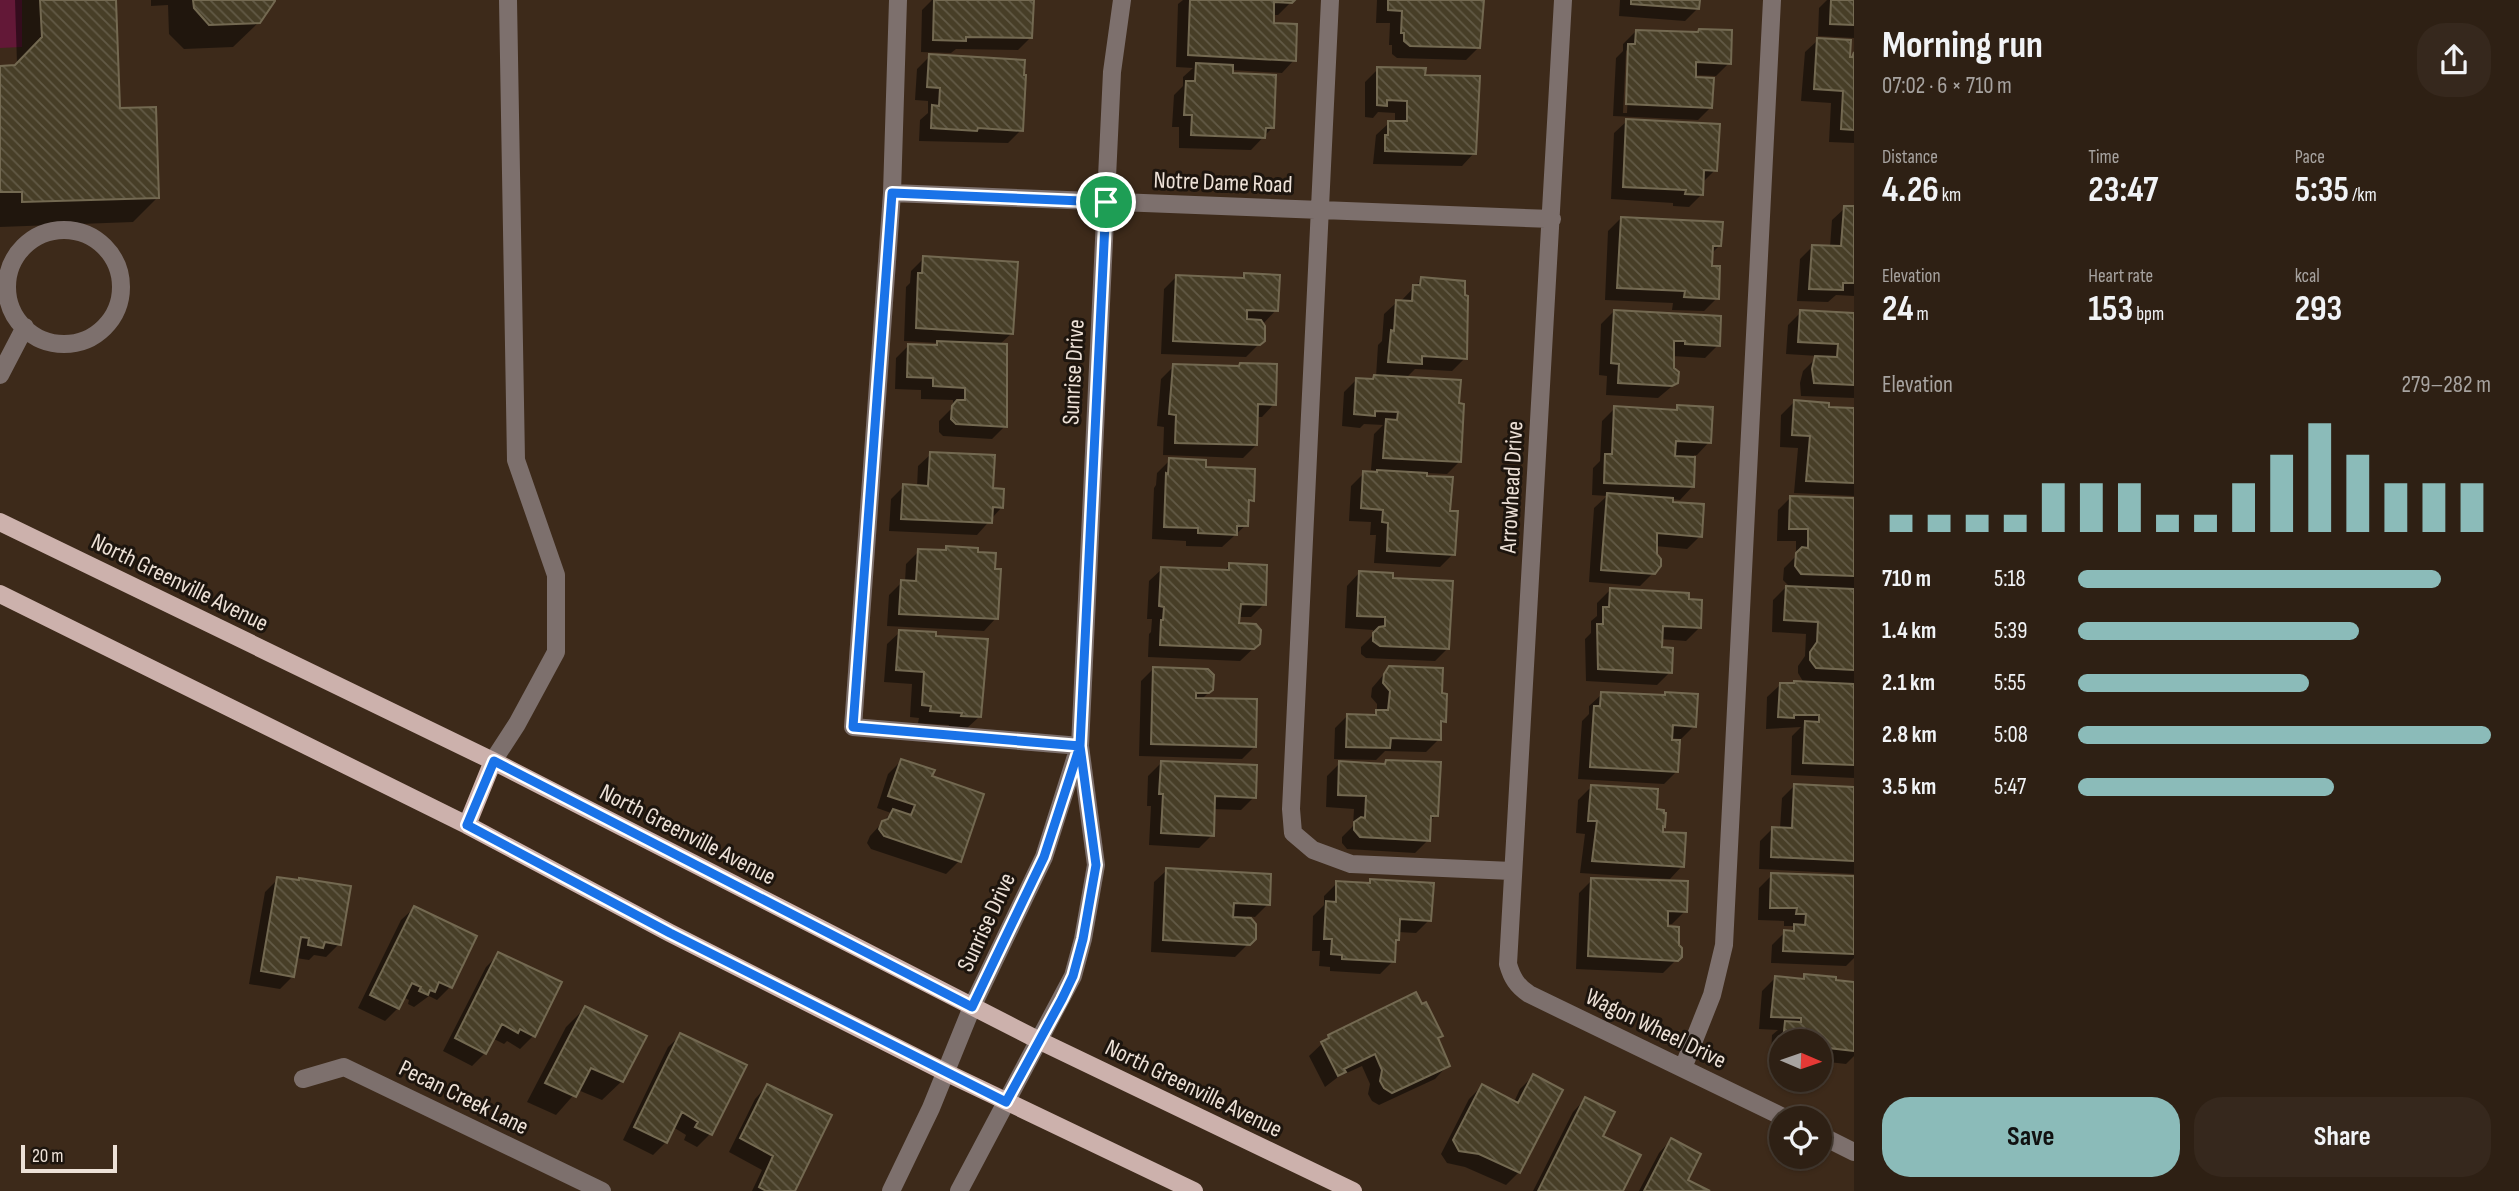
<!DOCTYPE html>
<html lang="en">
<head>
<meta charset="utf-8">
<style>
	:root { --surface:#2e2014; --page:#36281d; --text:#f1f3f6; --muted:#a7a3a0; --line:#493e34; --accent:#8bbbb9 }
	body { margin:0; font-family:"Sofia Sans Condensed",sans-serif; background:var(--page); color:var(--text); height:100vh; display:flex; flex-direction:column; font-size:26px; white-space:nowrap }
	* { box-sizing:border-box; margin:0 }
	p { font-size:23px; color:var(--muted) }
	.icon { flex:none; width:38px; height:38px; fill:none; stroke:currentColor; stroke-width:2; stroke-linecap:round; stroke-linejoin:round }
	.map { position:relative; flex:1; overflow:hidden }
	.sheet { display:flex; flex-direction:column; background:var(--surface); width:665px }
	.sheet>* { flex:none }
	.needle { width:46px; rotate:92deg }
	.controls { position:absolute; left:1769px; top:1029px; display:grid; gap:14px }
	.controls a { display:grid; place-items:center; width:63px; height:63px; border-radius:50%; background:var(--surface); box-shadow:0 2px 5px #0004,0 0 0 2px var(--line); font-size:35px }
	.scale { position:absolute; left:21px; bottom:18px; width:96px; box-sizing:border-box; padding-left:7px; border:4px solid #ede1d7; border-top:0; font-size:19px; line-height:24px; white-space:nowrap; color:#ede1d7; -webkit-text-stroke:5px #1d150e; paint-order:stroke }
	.pin { position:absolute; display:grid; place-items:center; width:60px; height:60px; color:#fff; margin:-30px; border:4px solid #fff; border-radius:50%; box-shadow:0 2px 7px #0007 }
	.round { display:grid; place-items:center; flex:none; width:74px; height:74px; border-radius:28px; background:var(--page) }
	.headline { display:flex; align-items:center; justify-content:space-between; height:119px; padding:0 28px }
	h1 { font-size:38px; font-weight:700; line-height:52px }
	.metrics { display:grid; grid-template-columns:repeat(3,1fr); gap:10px; height:119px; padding:7px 28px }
	.metrics div { display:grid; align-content:center }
	.metrics b { font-size:35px; font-weight:700 }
	.metrics small { font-size:19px; font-weight:400 }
	.metrics p { font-size:19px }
	.chart { height:196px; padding:14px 28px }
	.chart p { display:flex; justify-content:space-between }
	.chart svg { width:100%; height:126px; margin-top:7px; stroke:var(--accent); stroke-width:6 }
	.action { display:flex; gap:14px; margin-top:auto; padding:14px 28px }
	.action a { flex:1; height:80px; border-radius:28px; background:var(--accent); color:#111; font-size:28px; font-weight:700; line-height:80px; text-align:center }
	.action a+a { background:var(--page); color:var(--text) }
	ul { padding:0 28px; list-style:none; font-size:23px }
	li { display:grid; grid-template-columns:112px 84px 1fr; align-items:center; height:52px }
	li i { height:18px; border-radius:9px; background:var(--accent) }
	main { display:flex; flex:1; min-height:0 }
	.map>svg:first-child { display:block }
	.green { fill:#631837 }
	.shadow { fill:#0007; fill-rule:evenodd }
	.building { fill:url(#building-back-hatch); stroke:#736951; stroke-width:2 }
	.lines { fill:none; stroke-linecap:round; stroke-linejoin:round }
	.minor { stroke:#7d706d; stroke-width:18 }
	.major { stroke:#ccb1ac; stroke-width:18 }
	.route-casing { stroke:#fff; stroke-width:14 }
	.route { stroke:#1a73e8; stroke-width:9 }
	.labels { text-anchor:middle; stroke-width:6; stroke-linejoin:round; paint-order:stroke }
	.street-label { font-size:24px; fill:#ede1d7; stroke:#1d150e }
</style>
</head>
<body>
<main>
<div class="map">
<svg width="1854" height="1191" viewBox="0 0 1854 1191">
	<defs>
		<pattern id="building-back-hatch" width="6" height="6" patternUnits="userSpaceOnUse" patternTransform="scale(1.75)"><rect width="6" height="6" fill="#473e27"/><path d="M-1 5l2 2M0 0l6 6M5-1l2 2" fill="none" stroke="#625a46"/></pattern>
	</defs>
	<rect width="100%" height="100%" fill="#3d2a1a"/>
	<path class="green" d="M0 0H22V47L0 48Z"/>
	<path class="shadow" d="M15 0H114L118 110 158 197 133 222 0 227V68L14 67 17 64Z
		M151 0H273L259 22 233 47 184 49 169 34 168 5 151 6Z
		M932 0H1032L1031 37 1018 50 956 49 951 53 921 52 922 10Z
		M1183 0H1293L1278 15H1272V24L1294 60 1282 73 1231 70V74L1272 128 1251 150 1179 148V127H1172L1174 95 1183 86V77L1193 68 1176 67 1178 4Z
		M1377 0H1482L1479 47 1466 60 1397 58 1392 54V45H1389L1390 23H1376Z
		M1620 0H1698V8L1685 21 1619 16Z
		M1827 0H1854V38L1818 36 1819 8Z
		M1636 31 1696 34 1699 31 1729 63 1716 76 1694 75 1711 107 1698 120 1613 116 1616 58 1623 51V44ZM1630 47 1627 113H1623L1626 51Z
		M1818 40 1848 59 1854 53V143L1829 142 1831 103 1801 101 1805 52Z
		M930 56 1021 130 1008 143 919 141 920 120 928 113V101L915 100 917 69Z
		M1378 69 1474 153 1462 166 1373 164 1376 135 1389 123H1395V113L1378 112 1373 118 1365 117V82Z
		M1627 121 1715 170 1702 183V194L1689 207 1673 206V203L1611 199 1614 133Z
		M1845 208H1854V296L1836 295 1828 302 1797 301 1800 259 1812 247H1830L1832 220Z
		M1621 218 1719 246 1710 255V267L1717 298 1704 311 1672 310 1673 303 1605 300 1608 231Z
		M924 258 1011 334 999 345 1005 426 992 439 943 436 939 432V421L953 407V400L921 399V390L895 389 896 358 909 345 934 346 938 343 904 341 906 287 910 283 911 271Z
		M1244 275 1276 310 1262 325 1263 340 1246 357 1161 354 1164 289 1177 276 1240 279Z
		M1422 279 1465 358 1452 371 1415 369 1405 379 1458 405 1459 462 1447 474 1426 473 1425 478 1448 512 1453 554 1440 567 1374 563 1376 535H1370L1371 522 1349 521 1351 486 1364 473 1375 474 1378 471 1371 470 1374 434 1383 425 1364 424 1360 428 1342 426 1344 392 1357 379 1371 380 1376 377 1378 345 1382 341 1384 314 1397 302H1400Z
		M1614 311 1718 345 1705 358 1672 356V369L1677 382 1658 398 1606 395 1607 376 1599 375 1601 324Z
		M1801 312 1854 315V398L1801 396 1800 383 1803 371 1818 356 1786 354 1788 325Z
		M1174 366 1274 404 1262 417H1256V445L1243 458 1163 455 1164 427 1157 426 1161 379Z
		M1794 402 1827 408 1854 410V496L1794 493 1798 448 1780 447 1781 415Z
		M1678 407 1709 442 1697 455H1694L1692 487 1680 500 1671 499V503L1700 536 1687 549 1655 546 1653 573 1640 586 1589 582 1594 508 1607 496 1592 495 1593 468 1600 461 1602 421 1615 408 1673 411Z
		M931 454 991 490 1001 508 977 535 889 531 891 499 904 486 917 487 918 466Z
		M1170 460 1204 468 1252 500 1247 505 1246 525 1222 547 1186 546V541L1152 539 1154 488 1156 485 1157 473Z
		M1791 497 1854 500V778L1791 775 1792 736 1801 727 1766 729 1767 697 1780 685 1804 683 1798 673V666L1805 656 1806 634 1772 632 1773 600 1786 587H1790L1783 580 1784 568 1796 556V541H1777L1778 510Z
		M947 548 996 618 984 631 887 626 889 595 902 582H905L906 564 919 551 943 552Z
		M1230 565 1264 604 1251 617H1238V625L1259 643 1240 661 1148 657 1149 634 1151 632 1152 619H1147L1149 581 1162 569 1223 572Z
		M1359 573 1448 648 1435 661 1366 658 1361 654V647L1373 635V630L1345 628 1347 586Z
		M1610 590 1687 600 1699 628 1686 641 1660 639V648L1670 672 1657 685 1586 681 1585 639 1591 633V621L1597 616V603Z
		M900 632 979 717 966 729 949 728V725L918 723 919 718 910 717 912 684 884 682 887 644Z
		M1390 667 1441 695 1444 721 1440 725 1439 739 1426 752 1385 751 1376 760 1334 759 1335 728 1348 715 1372 716 1377 711V704L1371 697 1372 688Z
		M1153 669 1212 689 1201 700 1255 746 1242 759 1139 756 1141 681Z
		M1602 694 1694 726 1681 739 1670 738 1677 771 1664 784 1578 779 1582 721 1589 714V706Z
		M901 761 930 777 981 795 959 861 946 874 871 849 867 843 870 836 891 813 877 808 888 774Z
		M1386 761 1436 815 1429 822 1428 840 1415 853 1347 849 1342 843V837L1353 826 1354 809 1326 807 1327 776 1340 763 1382 766Z
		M1161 763 1254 797 1241 810 1213 809 1212 835 1199 848 1149 845 1151 806H1147L1148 776Z
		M1795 785 1854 788V874L1759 869 1760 841 1773 828 1780 829 1782 798Z
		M1591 787 1655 811 1664 826 1661 833 1682 866 1670 879 1580 873 1585 834 1576 833 1578 800Z
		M1167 870 1268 904 1255 917 1247 916 1255 925 1254 938 1235 957 1151 952 1154 882Z
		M1772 875 1854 878V958L1846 966 1771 963 1772 945 1785 932H1789L1795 926H1784V921L1758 920 1759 888Z
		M278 879 339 944 326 957 314 955 309 960 296 958 293 976 280 989 249 984 265 892Z
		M1592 880 1685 911 1672 924H1666L1680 956 1663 973 1576 969 1579 893Z
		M1371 881 1429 920 1416 933 1398 932 1397 940 1394 943 1393 961 1380 974 1330 971V967L1319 966 1320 951H1312L1313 916 1324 905V896L1337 883 1368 884Z
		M414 908 450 987 437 1000 429 996 414 1007 408 1004 409 1000 403 997 398 1008 385 1021 358 1008 401 920Z
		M499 954 533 1036 520 1049 507 1041 504 1044 492 1038 485 1053 472 1066 443 1051 486 967Z
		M1805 976 1854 983V1056L1846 1064 1820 1061V1041H1782V1057L1771 1056 1772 1035 1778 1030 1759 1029 1762 991 1775 978 1801 980Z
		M585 1008 622 1081 602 1100 578 1090 556 1115 527 1102 566 1027Z
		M681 1035 710 1134 697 1147 684 1140 686 1135 673 1127 666 1142 653 1155 623 1140 668 1047Z
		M1441 1036 1437 1040 1447 1066 1435 1079 1379 1105 1372 1101 1368 1094 1370 1084 1362 1066 1338 1077 1325 1087 1309 1056 1329 1037Z
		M1533 1076 1519 1172 1506 1185 1465 1167 1447 1163 1441 1154 1469 1099 1482 1086 1514 1102 1520 1089Z
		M767 1086 793 1191H752L762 1170 729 1152 755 1099Z
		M1585 1099 1621 1191H1533L1573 1112Z
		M1671 1140 1686 1180 1706 1191H1639L1659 1153Z"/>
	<path class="building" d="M40 0H116L120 108 156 107 159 198 22 202V192H0V66L15 65 42 37Z
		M193 0H275V1L260 23 209 25 194 8Z
		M934 0H1034L1032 38 966 37V41L933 40Z
		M1190 0H1295L1292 3 1274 2V23L1297 24 1296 61 1188 55Z
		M1388 0H1484L1480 48 1410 46 1404 41V33H1401L1402 11 1388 10Z
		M1631 0H1700L1699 9 1631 4Z
		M1831 0H1854V25L1830 24Z
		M1699 29 1732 30 1731 64 1696 62V77L1714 78 1712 108 1626 104 1628 44H1635L1636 30 1698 32Z
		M1817 38 1851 40 1850 57H1852L1854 52V130L1841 129 1843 91 1814 89Z
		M929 54 1025 60 1024 75H1026L1023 131 978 128 977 131 931 128 932 105 939 106 940 88 927 87Z
		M1196 63 1233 65V73L1276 75 1274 128H1266L1265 138 1191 135 1192 115H1184L1186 81H1195Z
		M1377 67 1426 68 1425 75 1480 76 1476 154 1385 151V135H1388V121H1407V101L1387 100V106L1377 105Z
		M1626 119 1720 124 1717 171 1704 170 1703 195 1685 194 1686 190 1623 187Z
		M1844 206H1854V283H1843V290L1809 289 1812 245 1841 246Z
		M1621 217 1723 222 1721 246H1713L1712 266H1720L1719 299 1684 297 1685 291 1617 288Z
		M923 256 1018 262 1013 334 916 328 918 273H922Z
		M1244 273 1280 275 1278 311 1247 310V319L1261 320 1265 326V341L1260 345 1173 341 1176 275 1244 278Z
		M1421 277 1465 281V295L1468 296 1467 359 1422 356V364L1388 362 1391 330 1394 331 1396 300 1412 301 1413 285H1420Z
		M1614 310 1721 316 1720 346 1685 344V341H1674V368L1679 372 1678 383 1672 386 1618 383 1619 364 1611 363Z
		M1800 310 1854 313V385L1814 383 1812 369 1815 356 1837 357 1838 344 1798 342Z
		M937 341 1007 344V427L956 424 951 419 952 406 957 400H965V388L933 386V378L907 377 908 344 937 345Z
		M1240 363 1277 364 1276 405 1258 404 1257 445 1175 443 1176 415 1169 414 1173 364 1239 366Z
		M1374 375 1461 380 1459 403 1464 404 1461 462 1383 458 1386 419 1397 420 1398 412 1375 411V416L1354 414 1356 378 1373 379Z
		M1794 400 1829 403V407L1854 408V483L1806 481 1810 436 1792 435Z
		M1677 405 1713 407 1711 443 1676 441 1675 456 1695 457 1694 487 1604 483 1605 454H1612L1614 406 1677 410Z
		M930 452 995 455 993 488 1004 489 1003 508 993 507 992 523 901 519 903 484 928 486Z
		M1169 458 1206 460V467L1255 469 1254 501 1249 500 1248 526H1237V535L1198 533V528L1164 527 1166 473 1168 474Z
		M1377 470 1427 473V476L1453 477 1450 511H1458L1455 555 1387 551 1388 523 1382 522 1383 510 1361 508 1363 471 1377 472Z
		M1607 493 1673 498V502L1704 504 1702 537 1657 533V554L1661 559V566L1655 574 1601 570Z
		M1790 496 1854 498V576L1801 574 1795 566 1796 553 1802 547 1808 548V529H1789Z
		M946 546 978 548V552L996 553 995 569H1001L998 619 899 614 901 580 916 581 918 549 946 550Z
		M1229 563 1267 565 1266 605 1241 604 1239 623 1256 624 1261 630 1260 644 1254 649 1160 645 1161 620H1163L1164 607 1159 606 1161 567 1229 570Z
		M1359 571 1393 573V578L1453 581 1449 649 1380 646 1373 641V633L1379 627 1385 626V617L1357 616Z
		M1786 586 1854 589V670L1816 668 1810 660V652L1817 642 1818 622 1784 620Z
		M1610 588 1689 593V599L1702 600 1701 628 1663 626 1662 647 1673 648 1672 673 1598 669 1597 624H1603V607H1609Z
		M899 630 936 632V636L988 639 981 717 961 716 962 713 930 711 931 706 922 705 924 672 896 670Z
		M1389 666 1443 668 1442 693 1447 694 1446 722 1441 721V740L1391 738 1390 748 1346 747 1347 714 1376 715V710H1388L1390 691 1383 683 1384 674Z
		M1153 667 1208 669 1214 675 1213 690 1209 693H1196V698L1257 699 1256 747 1151 744Z
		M1794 681 1854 684V765L1803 763 1805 721 1819 722V715H1794V718L1778 717 1780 683H1794Z
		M1601 692 1665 695V692L1698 694 1696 727 1673 725 1672 740H1680L1678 772 1590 767 1594 706H1600Z
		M901 759 935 770 932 776 984 794 961 862 884 836 879 829 882 821 888 819 893 809 911 815 915 805 888 796Z
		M1386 760 1441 762 1438 816H1431L1430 841 1360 837 1354 830V822L1361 817 1365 818 1366 796 1338 795 1339 761 1385 764Z
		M1161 761 1257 765 1256 798 1215 796 1214 836 1161 833 1163 794H1159Z
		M1794 784 1854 787V861L1771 857 1772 827 1792 828Z
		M1591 785 1658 789 1657 809 1664 810V813H1666L1665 827 1663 826V832L1686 833 1684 867 1592 861 1597 821H1588Z
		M1166 868 1271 874 1270 905 1234 903 1233 917 1251 918 1256 924V939L1250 945 1163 940Z
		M1771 873 1854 876V954L1783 951 1784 930 1794 931V924L1805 925 1806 914H1796L1797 908H1770Z
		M277 877 299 880V878L351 886 341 945 325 942 323 948 308 945 309 938 301 937 294 977 261 971Z
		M1591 878 1688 881 1687 912 1668 911V926L1679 927V945L1682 948V957L1678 961 1588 956Z
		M1370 879 1434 883 1431 921 1400 919 1399 940H1396L1395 962 1342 959V955L1331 954 1332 939H1324L1326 901 1336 902V881L1370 883Z
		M414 906 477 936 452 988 439 982 435 992 430 990 428 995 419 991 421 987 412 983 399 1009 370 995Z
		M498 952 562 982 535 1037 520 1029 518 1033 502 1024 486 1054 455 1038Z
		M1804 974 1836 977V980L1854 982V1051L1820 1047V1041H1783L1785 1021 1801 1022V1018L1771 1017 1775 976 1804 979Z
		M1416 992 1422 1004 1426 1002 1443 1036 1438 1038 1450 1066 1392 1093 1384 1088 1380 1081 1382 1070 1375 1054 1344 1069 1346 1072 1338 1076 1321 1042 1329 1038 1328 1035Z
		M585 1006 647 1036 623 1082 591 1068 576 1097 545 1083Z
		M680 1033 747 1065 712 1135 695 1127 698 1122 682 1112 667 1143 634 1127Z
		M1533 1074 1563 1090 1520 1173 1479 1154 1459 1151 1453 1140 1482 1084 1518 1103Z
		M767 1084 832 1115 795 1191H766L759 1187 773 1156 740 1138Z
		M1585 1097 1615 1112 1603 1136 1641 1155 1623 1191H1538Z
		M1671 1138 1701 1154 1688 1180 1710 1191H1644Z"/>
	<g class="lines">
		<path class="minor" d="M898 0 892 193 853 727 1080 746
			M1330 0 1291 809 1293 833 1313 850 1351 864 1512 871
			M1563 0 1508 964C1512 978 1517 986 1529 994L1785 1118
			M892 193 1552 219
			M7 287a57 57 0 1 1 114 0a57 57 0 1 1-114 0Z
			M0 375 25 327
			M493 761 517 724 556 652V575L516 460 508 0
			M1683 1068 1712 995 1724 945 1772 0
			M303 1079 344 1067 602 1191
			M1820 1135 1854 1152
			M891 1191 931 1108 972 1007 1044 857 1077 753
			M959 1191 1073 976 1083 939 1096 865 1080 746 1112 72 1122 0"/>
		<path class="major" d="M0 522 493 761 1038 1040 1353 1191
			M0 594 467 825 670 933 945 1072 1194 1191
			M467 825 493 761"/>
	</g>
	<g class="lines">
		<g class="route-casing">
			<path id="route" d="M1106 202 1080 746 1044 857 972 1007 494 761 467 825 670 933 1006 1102 1062 999 1073 976 1083 939 1096 865 1080 746 853 727 892 193 1106 202"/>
		</g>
		<use href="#route" class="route"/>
	</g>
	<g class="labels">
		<g class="street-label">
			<text transform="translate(1223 182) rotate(2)" y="8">Notre Dame Road</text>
			<text transform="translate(1073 372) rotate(-87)" y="8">Sunrise Drive</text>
			<text transform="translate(1511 487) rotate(-87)" y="8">Arrowhead Drive</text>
			<text transform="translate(180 582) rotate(26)" y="8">North Greenville Avenue</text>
			<text transform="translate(688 834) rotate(27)" y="8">North Greenville Avenue</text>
			<text transform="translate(986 922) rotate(-65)" y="8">Sunrise Drive</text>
			<text transform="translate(1656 1028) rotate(26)" y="8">Wagon Wheel Drive</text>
			<text transform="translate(1194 1088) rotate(26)" y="8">North Greenville Avenue</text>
			<text transform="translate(464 1097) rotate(26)" y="8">Pecan Creek Lane</text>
		</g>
	</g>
</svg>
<div class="controls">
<a><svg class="needle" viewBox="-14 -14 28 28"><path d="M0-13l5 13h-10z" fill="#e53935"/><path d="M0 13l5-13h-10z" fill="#a7a3a0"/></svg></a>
<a><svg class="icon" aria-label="locate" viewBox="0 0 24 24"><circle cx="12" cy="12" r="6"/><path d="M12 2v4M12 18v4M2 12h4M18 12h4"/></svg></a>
</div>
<div class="scale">20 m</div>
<div class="pin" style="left:1106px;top:202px;background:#1e9e55"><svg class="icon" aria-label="arrive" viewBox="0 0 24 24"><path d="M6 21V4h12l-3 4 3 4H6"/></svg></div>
</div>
<section class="sheet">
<div class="headline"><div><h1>Morning run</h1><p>07:02 · 6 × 710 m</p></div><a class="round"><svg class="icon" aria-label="share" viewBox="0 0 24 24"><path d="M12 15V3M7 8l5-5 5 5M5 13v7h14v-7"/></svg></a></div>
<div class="metrics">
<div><p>Distance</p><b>4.26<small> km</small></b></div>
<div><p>Time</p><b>23:47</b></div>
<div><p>Pace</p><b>5:35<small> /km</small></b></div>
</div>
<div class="metrics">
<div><p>Elevation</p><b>24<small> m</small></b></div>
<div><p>Heart rate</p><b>153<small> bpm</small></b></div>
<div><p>kcal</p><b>293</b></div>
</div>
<div class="chart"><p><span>Elevation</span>279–282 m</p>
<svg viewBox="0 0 160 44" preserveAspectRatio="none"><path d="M5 44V38M15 44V38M25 44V38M35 44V38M45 44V27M55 44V27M65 44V27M75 44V38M85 44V38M95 44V27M105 44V17M115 44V6M125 44V17M135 44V27M145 44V27M155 44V27"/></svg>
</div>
<ul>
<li><b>710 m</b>5:18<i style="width:88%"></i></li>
<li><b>1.4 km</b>5:39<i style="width:68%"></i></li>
<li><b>2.1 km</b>5:55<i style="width:56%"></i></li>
<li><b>2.8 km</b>5:08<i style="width:100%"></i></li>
<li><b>3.5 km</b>5:47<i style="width:62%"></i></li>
</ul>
<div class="action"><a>Save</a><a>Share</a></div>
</section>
</main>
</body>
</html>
